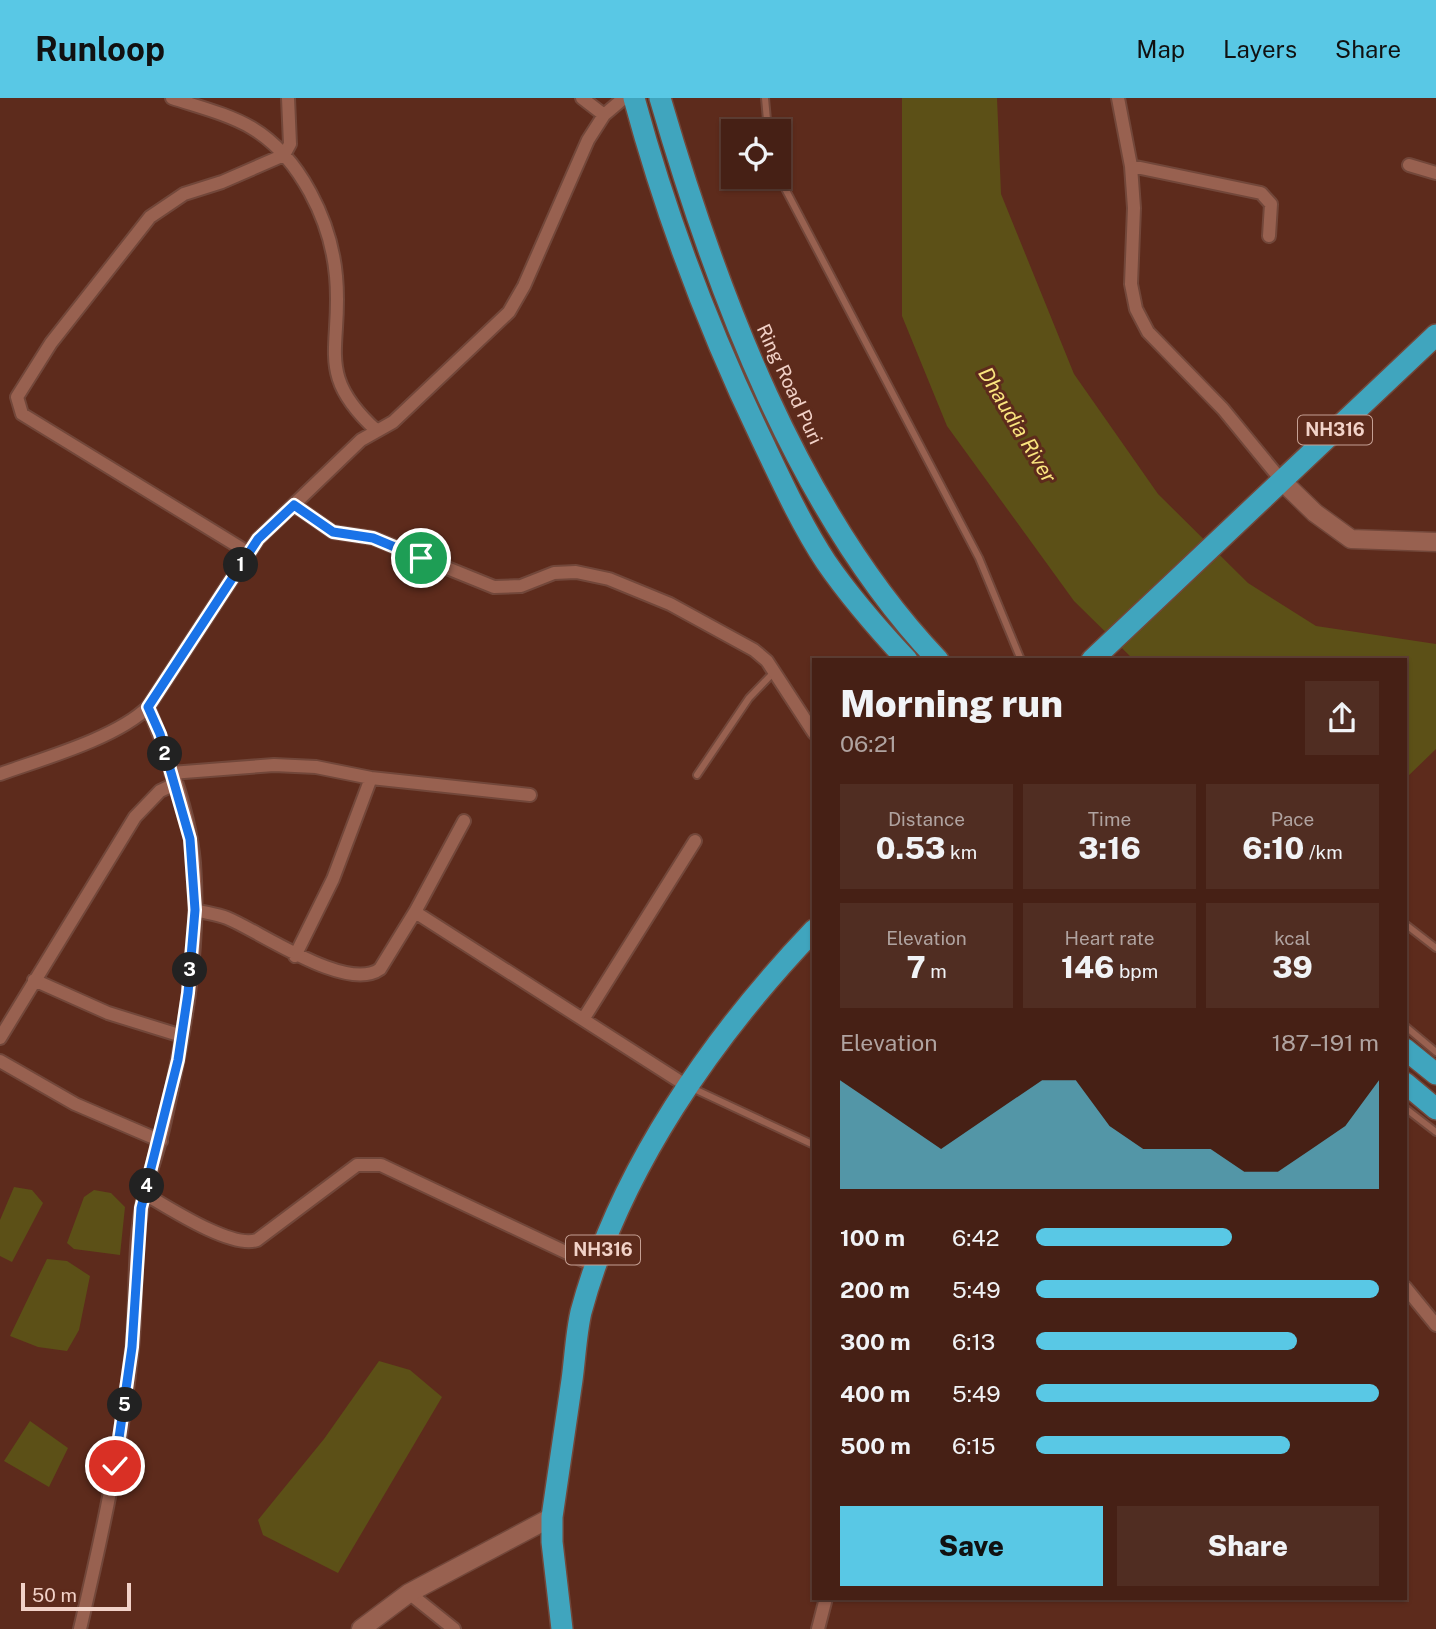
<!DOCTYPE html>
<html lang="en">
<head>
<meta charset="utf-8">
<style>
	:root { --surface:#462015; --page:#502d22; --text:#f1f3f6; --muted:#b0a3a0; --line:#5e3e34; --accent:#59c8e5 }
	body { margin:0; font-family:"Public Sans",sans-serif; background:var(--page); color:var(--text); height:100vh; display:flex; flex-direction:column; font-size:26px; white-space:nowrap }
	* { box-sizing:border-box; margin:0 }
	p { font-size:23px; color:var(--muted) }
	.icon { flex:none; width:38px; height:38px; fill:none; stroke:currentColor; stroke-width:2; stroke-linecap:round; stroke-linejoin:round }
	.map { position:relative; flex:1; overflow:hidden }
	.details { position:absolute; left:812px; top:560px; width:595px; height:942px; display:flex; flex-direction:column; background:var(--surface); border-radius:0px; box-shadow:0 2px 5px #0004,0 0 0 2px var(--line) }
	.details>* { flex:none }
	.controls { position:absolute; left:721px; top:21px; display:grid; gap:14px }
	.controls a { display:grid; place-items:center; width:70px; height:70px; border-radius:0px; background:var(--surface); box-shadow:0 2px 5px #0004,0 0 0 2px var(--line); font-size:35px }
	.scale { position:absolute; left:21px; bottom:18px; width:110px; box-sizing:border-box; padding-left:7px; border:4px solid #f2d2c8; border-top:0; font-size:19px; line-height:24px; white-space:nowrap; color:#f2d2c8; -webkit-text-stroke:5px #5d2b1c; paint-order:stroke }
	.pin { position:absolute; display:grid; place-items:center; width:60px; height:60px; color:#fff; margin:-30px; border:4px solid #fff; border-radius:50%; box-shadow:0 2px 7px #0007 }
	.km { position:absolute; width:35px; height:35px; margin:-18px; border-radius:50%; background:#222; color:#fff; font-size:19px; line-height:35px; text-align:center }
	.round { display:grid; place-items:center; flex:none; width:74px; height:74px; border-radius:0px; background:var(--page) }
	.summary { display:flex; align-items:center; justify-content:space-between; height:119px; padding:0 28px }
	h1 { font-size:38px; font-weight:800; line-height:52px }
	.stats { display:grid; grid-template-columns:repeat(3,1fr); gap:10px; height:119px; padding:7px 28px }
	.stats div { display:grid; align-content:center; border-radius:0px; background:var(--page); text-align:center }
	.stats b { font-size:30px; font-weight:800 }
	.stats small { font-size:19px; font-weight:400 }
	.stats p { font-size:19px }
	.chart { height:196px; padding:14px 28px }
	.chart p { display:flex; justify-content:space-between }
	.chart svg { width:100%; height:126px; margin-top:7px; fill:var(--accent); opacity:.7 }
	.action { display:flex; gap:14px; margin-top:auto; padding:14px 28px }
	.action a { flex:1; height:80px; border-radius:0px; background:var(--accent); color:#111; font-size:28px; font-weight:800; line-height:80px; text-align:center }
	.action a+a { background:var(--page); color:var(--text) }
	ul { padding:0 28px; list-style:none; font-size:23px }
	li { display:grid; grid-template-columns:112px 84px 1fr; align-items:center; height:52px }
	li i { height:18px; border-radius:9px; background:var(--accent) }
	header { display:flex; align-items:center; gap:42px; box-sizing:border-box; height:98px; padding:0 35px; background:var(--accent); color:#111 }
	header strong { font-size:33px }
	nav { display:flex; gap:38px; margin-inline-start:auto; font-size:24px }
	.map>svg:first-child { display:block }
	.water { fill:#5c5017 }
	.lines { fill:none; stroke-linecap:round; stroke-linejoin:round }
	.lane-casing { stroke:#72473a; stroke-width:10 }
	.street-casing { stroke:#72473a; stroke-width:16 }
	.secondary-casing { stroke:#72473a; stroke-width:21 }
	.highway-casing { stroke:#72473a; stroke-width:24 }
	.lane { stroke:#986150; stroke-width:6 }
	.street { stroke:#986150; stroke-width:12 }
	.secondary { stroke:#986150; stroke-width:18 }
	.highway { stroke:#40a5be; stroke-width:21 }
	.route-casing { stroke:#fff; stroke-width:14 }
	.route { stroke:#1a73e8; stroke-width:9 }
	.labels { text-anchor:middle; stroke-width:6; stroke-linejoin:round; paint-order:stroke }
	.shield { fill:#5d2b1c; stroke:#c5a094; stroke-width:2 }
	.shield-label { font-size:18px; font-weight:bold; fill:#f2d2c8 }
	.street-label { font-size:19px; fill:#f2d2c8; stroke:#5d2b1c }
	.water-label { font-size:21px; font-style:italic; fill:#fae57e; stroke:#5d2b1c }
</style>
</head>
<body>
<header>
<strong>Runloop</strong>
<nav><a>Map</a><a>Layers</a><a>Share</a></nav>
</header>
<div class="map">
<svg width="1436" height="1531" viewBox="0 0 1436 1531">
	<rect width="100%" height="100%" fill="#5d2b1c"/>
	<path class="water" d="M902 0H997L1001 96 1074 276 1158 396 1248 485 1316 528 1436 546V651L1405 681V562H1134L1074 503 947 328 902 218Z
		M14 1089 32 1092 43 1105 12 1164 0 1158V1122Z
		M94 1092 111 1095 125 1109 120 1157 74 1151 67 1145 84 1099Z
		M47 1161 67 1163 90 1178 79 1232 67 1253 38 1249 10 1238Z
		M379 1263 410 1272 442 1299 338 1475 263 1437 258 1422 324 1341Z
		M30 1323 68 1350 49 1389 4 1363Z"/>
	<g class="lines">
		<g class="lane-casing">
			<path id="lane" d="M765 0 768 33
				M779 79 979 460 1021 562
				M697 677 749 600 774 574
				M1405 826 1436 850
				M1405 928 1436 954
				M692 990 814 1047
				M1405 1010 1436 1034"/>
		</g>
		<g class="street-casing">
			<path id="street" d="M172 0C199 9 228 16 252 30 300 59 331 123 336 178 343 250 313 275 377 333
				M582 0 604 17
				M1118 0 1131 68 1134 110 1131 186 1136 211 1148 234 1223 311 1282 383
				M1409 67 1436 75
				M1131 68 1261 95 1271 106 1269 138
				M294 407 333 434 373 440 494 489 521 488 554 475 576 474 609 481 670 506 754 552 767 563 814 635
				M249 455 22 316 17 299 51 245 150 119 184 96 222 84 284 57 290 46 288 0
				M171 675 274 667 316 669 371 680 530 697
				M0 676C42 661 117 640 148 609L258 441 361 342 393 324 509 214 524 188 588 42 604 17 624 0
				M195 812C206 815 217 816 227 820 261 834 347 895 380 871L415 814 464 723
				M415 814 687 988
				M295 858 333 781 371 680
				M34 882 108 915 182 938
				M584 920 695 743
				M0 940 135 719 160 693 175 686
				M0 963 75 1006 161 1043
				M145 1096C169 1110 232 1151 257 1142L357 1067H381L595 1168
				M1405 1189 1436 1227
				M409 1495 454 1531
				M80 1531C102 1438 122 1345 132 1251 137 1205 133 1158 141 1114 145 1084 158 1056 164 1027 183 942 201 853 194 765 190 716 167 654 148 609
				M818 1531 826 1500"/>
		</g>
		<g class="secondary-casing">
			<path id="secondary" d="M1282 383 1315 415 1351 441 1436 444
				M361 1531 409 1495 552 1419"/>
		</g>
		<g class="highway-casing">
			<path id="highway" d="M634 0C666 118 709 232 762 342 781 382 801 426 826 464 850 499 878 531 907 562
				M660 0C716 192 798 415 938 562
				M1092 562 1436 237
				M1405 951 1436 976
				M1405 985 1436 1011
				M562 1531 552 1444V1419C559 1374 565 1328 572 1282 575 1260 576 1236 581 1214 619 1072 713 938 814 832"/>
		</g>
		<use href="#lane" class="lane"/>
		<use href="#street" class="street"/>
		<use href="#secondary" class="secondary"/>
		<use href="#highway" class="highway"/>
	</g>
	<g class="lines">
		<g class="route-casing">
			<path id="route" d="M115 1368 132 1249 141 1110 178 962 188 895 195 812 190 741 160 636 148 609 258 441 294 407 333 434 373 440 421 460"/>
		</g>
		<use href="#route" class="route"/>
	</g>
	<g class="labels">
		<g class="shield">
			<rect x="1298" y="317.5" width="74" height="29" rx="5"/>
			<rect x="566" y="1137.5" width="74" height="29" rx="5"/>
		</g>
		<g class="shield-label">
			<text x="1335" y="338">NH316</text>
			<text x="603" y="1158">NH316</text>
		</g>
		<g class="street-label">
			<text transform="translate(790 286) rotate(65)" y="7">Ring Road Puri</text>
		</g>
		<g class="water-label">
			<text transform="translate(1017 327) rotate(59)" y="7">Dhaudia River</text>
		</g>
	</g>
</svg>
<div class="controls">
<a><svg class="icon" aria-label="locate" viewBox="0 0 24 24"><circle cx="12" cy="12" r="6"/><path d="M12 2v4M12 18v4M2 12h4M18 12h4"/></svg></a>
</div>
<div class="scale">50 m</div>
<div class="pin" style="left:421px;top:460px;background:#1e9e55"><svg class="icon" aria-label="arrive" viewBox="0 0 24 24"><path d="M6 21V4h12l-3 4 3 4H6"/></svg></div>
<div class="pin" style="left:115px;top:1368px;background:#d93025"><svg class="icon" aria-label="check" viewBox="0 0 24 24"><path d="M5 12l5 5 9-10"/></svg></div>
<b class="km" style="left:241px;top:467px">1</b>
<b class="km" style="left:165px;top:656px">2</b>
<b class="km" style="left:190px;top:872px">3</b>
<b class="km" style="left:147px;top:1088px">4</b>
<b class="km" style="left:125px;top:1307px">5</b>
<section class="details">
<div class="summary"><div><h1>Morning run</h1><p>06:21</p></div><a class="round"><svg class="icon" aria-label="share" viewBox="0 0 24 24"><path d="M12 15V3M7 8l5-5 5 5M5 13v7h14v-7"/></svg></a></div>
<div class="stats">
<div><p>Distance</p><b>0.53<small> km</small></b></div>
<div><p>Time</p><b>3:16</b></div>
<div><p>Pace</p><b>6:10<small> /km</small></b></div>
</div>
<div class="stats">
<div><p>Elevation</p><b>7<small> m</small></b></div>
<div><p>Heart rate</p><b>146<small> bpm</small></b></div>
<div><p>kcal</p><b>39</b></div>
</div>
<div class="chart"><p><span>Elevation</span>187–191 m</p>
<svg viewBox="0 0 160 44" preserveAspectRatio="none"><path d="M0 44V6L10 14L20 22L30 30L40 22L50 14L60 6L70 6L80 22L90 30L100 30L110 30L120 38L130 38L140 30L150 22L160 6V44z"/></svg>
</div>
<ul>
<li><b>100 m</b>6:42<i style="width:57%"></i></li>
<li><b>200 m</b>5:49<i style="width:100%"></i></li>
<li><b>300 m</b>6:13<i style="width:76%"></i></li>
<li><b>400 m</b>5:49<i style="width:100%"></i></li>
<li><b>500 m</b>6:15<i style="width:74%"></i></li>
</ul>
<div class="action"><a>Save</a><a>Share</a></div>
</section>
</div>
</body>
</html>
